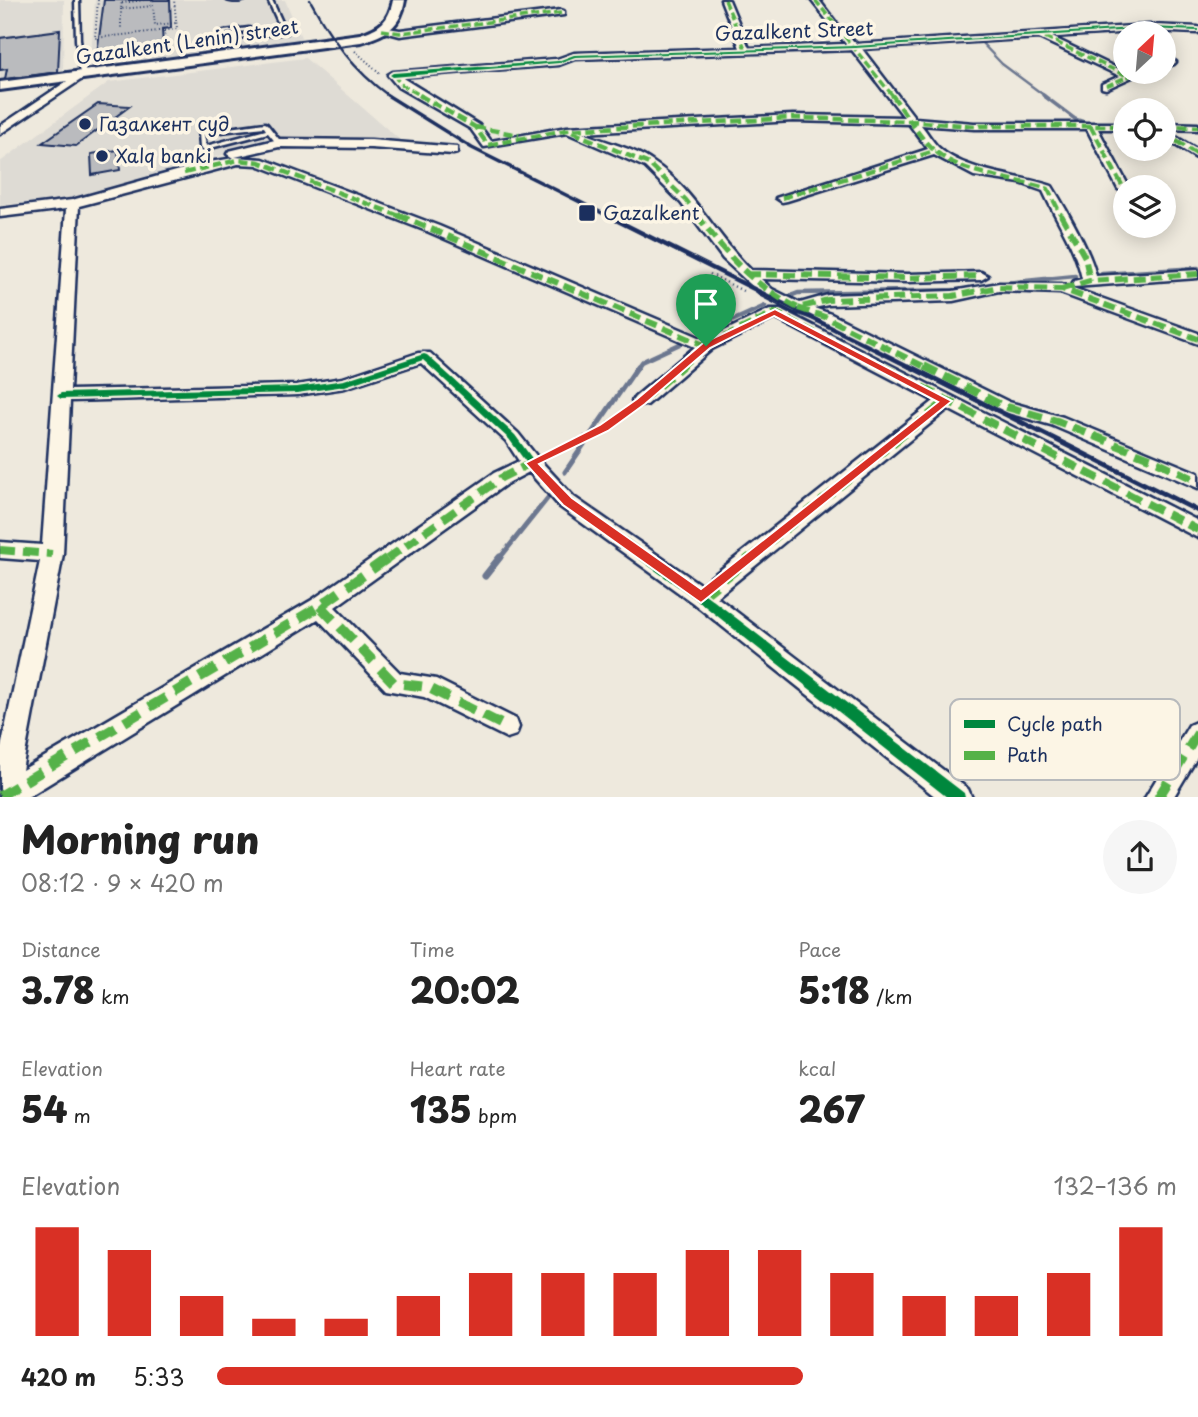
<!DOCTYPE html>
<html lang="en">
<head>
<meta charset="utf-8">
<style>
	:root { --surface:#fff; --page:#f6f6f6; --text:#222; --muted:#767676; --accent:#d93025 }
	body { margin:0; font-family:"Playpen Sans",sans-serif; background:var(--page); color:var(--text); height:100vh; display:flex; flex-direction:column; font-size:26px; white-space:nowrap }
	* { box-sizing:border-box; margin:0 }
	p { font-size:23px; color:var(--muted) }
	.icon { flex:none; width:38px; height:38px; fill:none; stroke:currentColor; stroke-width:2; stroke-linecap:round; stroke-linejoin:round }
	.map { position:relative; height:797px; overflow:hidden }
	.sheet { display:flex; flex-direction:column; background:var(--surface); flex:1 }
	.sheet>* { flex:none }
	.needle { width:46px; rotate:26deg }
	.buttons { position:absolute; left:1113px; top:21px; display:grid; gap:14px }
	.buttons a { display:grid; place-items:center; width:63px; height:63px; border-radius:50%; background:var(--surface); box-shadow:0 4px 18px #0003; font-size:35px }
	.pin { position:absolute; display:grid; place-items:center; width:60px; height:60px; color:#fff; margin:-72px -30px; border-radius:50% 50% 50% 0; rotate:-45deg; box-shadow:0 0 7px #0007 }
	.pin .icon { rotate:45deg }
	.round { display:grid; place-items:center; flex:none; width:74px; height:74px; border-radius:37px; background:var(--page) }
	.summary { display:flex; align-items:center; justify-content:space-between; height:119px; padding:0 21px }
	h1 { font-size:38px; font-weight:800; line-height:52px }
	.metrics { display:grid; grid-template-columns:repeat(3,1fr); gap:10px; height:119px; padding:7px 21px }
	.metrics div { display:grid; align-content:center }
	.metrics b { font-size:35px; font-weight:800 }
	.metrics small { font-size:19px; font-weight:400 }
	.metrics p { font-size:19px }
	.chart { height:196px; padding:14px 21px }
	.chart p { display:flex; justify-content:space-between }
	.chart svg { width:100%; height:126px; margin-top:7px; stroke:var(--accent); stroke-width:6 }
	ul { padding:0 21px; list-style:none; font-size:23px }
	li { display:grid; grid-template-columns:112px 84px 1fr; align-items:center; height:52px }
	li i { height:18px; border-radius:9px; background:var(--accent) }
	.map>svg:first-child { display:block }
	.built { fill:#dedbd4 }
	.lines { fill:none; stroke-linecap:round; stroke-linejoin:round }
	.stream-far4 { stroke:#6c778f; stroke-width:2.5 }
	.stream-far3 { stroke:#6c778f; stroke-width:3.5 }
	.stream-far2 { stroke:#6c778f; stroke-width:4.5 }
	.stream-far1 { stroke:#6c778f; stroke-width:5 }
	.stream { stroke:#6c778f; stroke-width:7 }
	.building { fill:#babbbe; stroke:#1b2f5e; stroke-width:2 }
	.lane-casing { stroke:#1b2f5e; stroke-width:5 }
	.street-casing { stroke:#1b2f5e; stroke-width:5 }
	.secondary-casing { stroke:#1b2f5e; stroke-width:6 }
	.path-far2 { stroke:#1b2f5e; stroke-width:2; stroke-dasharray:1 2.5; stroke-linecap:butt }
	.path-far1 { stroke:#1b2f5e; stroke-width:2.5; stroke-dasharray:1 3.5; stroke-linecap:butt }
	.path { stroke:#1b2f5e; stroke-width:3.5; stroke-dasharray:2 5; stroke-linecap:butt }
	.lane { fill:#fcf5e5; fill-rule:evenodd }
	.street { fill:#fcf5e5; fill-rule:evenodd }
	.secondary { fill:#fcf5e5; fill-rule:evenodd }
	.rail-far3 { stroke:#1b2f5e; stroke-width:2.5 }
	.rail-far2 { stroke:#1b2f5e; stroke-width:3.5 }
	.rail-far1 { stroke:#1b2f5e; stroke-width:4.5 }
	.rail { stroke:#1b2f5e; stroke-width:5 }
	.quiet-far4 { stroke:#55b248; stroke-width:3.5; stroke-dasharray:8 3.5; stroke-linecap:butt }
	.quiet-far3 { stroke:#55b248; stroke-width:4.5; stroke-dasharray:10 4.5; stroke-linecap:butt }
	.quiet-far2 { stroke:#55b248; stroke-width:6; stroke-dasharray:12 6; stroke-linecap:butt }
	.quiet-far1 { stroke:#55b248; stroke-width:8; stroke-dasharray:15 8; stroke-linecap:butt }
	.quiet { stroke:#55b248; stroke-width:10; stroke-dasharray:19 10; stroke-linecap:butt }
	.cycleway-casing { stroke:#fcf5e5; stroke-width:4 }
	.cycleway { fill:#00873e; fill-rule:evenodd }
	.route { fill:#d93025; stroke:#fff; stroke-width:2; fill-rule:evenodd }
	.poi-dot { fill:#1b2f5e; stroke:#fcf5e5; stroke-width:2.5 }
	.labels { text-anchor:middle; stroke-width:7; stroke-linejoin:round; paint-order:stroke }
	.far-street-label { font-size:19px; fill:#1b2f5e; stroke:#fcf5e5 }
	.far-poi-label { font-size:19px; fill:#1b2f5e; stroke:#fcf5e5; text-anchor:start }
	.key { fill:#fcf5e5; stroke:#b8babc; stroke-width:2 }
	.key-label { font-size:19px; fill:#1b2f5e }
</style>
</head>
<body>
<div class="map">
<svg width="1198" height="798" viewBox="0 0 1198 798">
	<rect width="100%" height="100%" fill="#eee9dd"/>
	<filter id="ink" filterUnits="userSpaceOnUse"><feTurbulence type="fractalNoise" baseFrequency=".0143" numOctaves="2"/><feDisplacementMap in="SourceGraphic" scale="14" xChannelSelector="R" yChannelSelector="G"/><feConvolveMatrix kernelMatrix="1 2 1 2 8 2 1 2 1" color-interpolation-filters="sRGB"/></filter>
	<g filter="url(#ink)">
		<path class="built" d="M0 0H64L63 74 0 83Z
			M95 0H285L303 42 90 69Z
			M305 58 400 140 281 138 69 200 0 205V162L109 82Z"/>
		<g class="lines">
			<path class="stream-far4" d="M979 40 1002 64 1045 96"/>
			<path class="stream-far3" d="M1043 95 1075 119 1084 122"/>
			<path class="stream-far2" d="M1102 274 1198 268
				M996 284 1075 276
				M785 298 798 293 962 290
				M705 333 765 306
				M637 368 641 362 682 343"/>
			<path class="stream-far1" d="M565 472 638 366
				M499 559 551 494"/>
			<path class="stream" d="M485 576 500 557"/>
		</g>
		<path class="building" d="M104 0H170L171 28 162 29 163 45 97 53Z
			M60 30 58 72 5 79 7 69 0 70V38Z
			M98 104 130 106 76 146 42 143Z
			M118 150 120 170 92 175 91 154Z"/>
		<g class="lines">
			<g class="lane-casing">
				<path id="lane" d="M75 0H79L80 40 86 75 83 77 80 75 76 40Z
					M227 0H245C241 2 231 2 227 0Z
					M268 0H272L287 33 218 40 222 32 224 31 249 28 251 29 253 34 282 31ZM247 31 248 35 223 37 226 33Z
					M265 123 267 124 282 143 281 144H277L268 133 203 150 200 148 199 132ZM264 127 266 130 206 146 204 134Z"/>
			</g>
			<g class="street-casing">
				<path id="street" d="M721 0H729L749 48 846 44 811 0H819L844 33 857 44 1149 25 1198 27V33L1149 31 1052 37 1125 72H1143L1106 89 1102 88V84L1120 76 1039 38 862 49 915 118 974 123H1125V129H1098L1129 187H1125L1124 193 1118 189 1087 129H974L921 125C927 132 932 141 938 147 964 172 1019 175 1052 186 1066 209 1091 252 1096 276L1198 270V278L1074 287 1072 284 1074 281 1082 279C1076 248 1056 220 1043 191L1020 183 974 176 934 155 787 201 782 202 776 198 928 149 909 124 793 121 583 133C605 142 634 148 653 162 692 187 717 238 751 270L908 274 981 272 988 276 981 280 908 282 761 279 772 289 800 303 828 295 953 291 999 283 1062 284 1198 333V344L1060 293 999 291 953 301 828 305 814 308 831 314 1009 402 1063 417 1198 473V488L1051 425 997 410 819 320 793 311 762 295 723 259 681 203 645 167 567 133 484 147 471 129 398 87 388 75 393 72 557 59 574 53 740 48ZM852 50 904 117 793 115 567 127 491 141 479 125 401 77 559 65 575 59Z
					M561 10 564 11V15L400 36 377 30 382 27 400 30Z
					M1171 59 1176 62 1174 64 1164 67V61Z
					M79 73 88 75 0 134V126Z
					M1164 123 1198 124V130L1164 129Z
					M1164 130 1198 150V159L1164 138Z
					M279 139 371 140 457 147V153L453 154 371 148 279 147 235 157 263 159 439 226 706 340 770 309H780L1198 521V538L948 409 717 597 968 789 972 798H937L693 603 560 507 529 472 508 483 335 607 400 673 436 679 516 719 519 727 516 735 507 738 424 697 386 690 318 619 26 798H0V753L40 561 0 558V542L42 545 66 209 0 217V209L72 200 180 170C195 162 215 162 233 158L227 154 229 151ZM238 164 257 165 429 232 695 347 635 397 632 401 635 405H647L712 349 775 318 934 401 701 585 574 497 538 458 518 433 430 353H418L343 378 297 385 70 390 79 206ZM421 363 506 441 519 461 494 473 312 600 22 770 63 554 70 401 297 395 345 388Z
					M1198 721V756L1173 798H1145L1189 725Z"/>
			</g>
			<g class="secondary-casing">
				<path id="secondary" d="M393 0H405C401 27 386 35 361 42L0 90V82L360 34C380 28 389 21 393 0Z"/>
			</g>
			<path class="path-far2" d="M98 0 95 38 177 29 174 0
				M122 0 121 9 153 6 152 0
				M122 3 144 0
				M153 6 155 25 176 23
				M121 9V29
				M164 31 168 52
				M355 51 380 73"/>
			<path class="path-far1" d="M710 274 743 291"/>
			<path class="path" d="M546 455 604 428 630 409"/>
			<use href="#lane" class="lane"/>
			<use href="#street" class="street"/>
			<use href="#secondary" class="secondary"/>
			<path class="rail-far3" d="M310 0C331 38 353 70 389 96"/>
			<path class="rail-far2" d="M387 95 472 148 610 217"/>
			<path class="rail-far1" d="M606 215 912 368"/>
			<path class="rail" d="M909 366 1198 511"/>
			<path class="quiet-far4" d="M725 0 746 51
				M815 0 893 96
				M382 30 400 33 561 13
				M1045 37 1125 75
				M1164 64 1171 62
				M393 75 402 85 422 96
				M1106 86 1138 72"/>
			<path class="quiet-far3" d="M419 95 475 127 488 145 567 130 793 118 910 121 974 126H1125
				M892 95C904 111 920 139 935 151 965 176 1012 177 1048 189L1062 217
				M1090 125 1124 189
				M1164 126 1198 127
				M475 127 519 135
				M572 132 649 164 686 200 699 217
				M1164 133 1198 155
				M184 173 238 160 259 162 402 217
				M782 198 935 151"/>
			<path class="quiet-far2" d="M398 215 706 346
				M697 215C729 258 750 283 798 308L828 300 953 296 999 287 1062 289 1198 339
				M1061 215 1085 257 1090 281
				M748 274 908 278 981 276
				M1062 289 1090 281 1198 274
				M798 308 825 317 927 368
				M680 368 706 346 775 312 884 368"/>
			<path class="quiet-far1" d="M881 366 1198 530
				M924 366 1003 406 1057 421 1152 459 1198 481
				M641 401 682 366
				M0 550 52 554
				M387 559 501 478 531 463
				M749 559 946 401"/>
			<path class="quiet" d="M701 597 751 557
				M320 606 394 683 427 687 507 727
				M0 796 320 606 389 557
				M1158 798 1198 733"/>
			<g class="cycleway-casing">
				<path id="cycleway" d="M1149 27 1198 29V31L1149 29 855 48 575 57 559 63 393 77 390 75 393 73 558 61 574 55 855 46Z
					M424 354 427 355 515 435 534 461 571 499 705 594 964 793 965 798H948L697 600 563 505 528 465 509 439 423 360 345 386 297 393 61 399 57 396 61 393 297 387 344 380Z"/>
			</g>
			<use href="#cycleway" class="cycleway"/>
		</g>
	</g>
	<path class="route" d="M775 309 952 401 701 603 563 505 525 463 600 425 637 399 703 343ZM774 316 938 402 701 589 572 498 539 464 608 431 645 404 710 348Z"/>
	<g class="poi-dot">
		<circle cx="85" cy="124" r="7"/>
		<circle cx="102" cy="156" r="7"/>
		<rect x="578" y="204" width="18" height="18" rx="3.5"/>
	</g>
	<g class="labels">
		<g class="far-street-label">
			<text transform="translate(794 31) rotate(-2)" y="7">Gazalkent Street</text>
			<text transform="translate(187 42) rotate(-8)" y="7">Gazalkent (Lenin) street</text>
		</g>
		<g class="far-poi-label">
			<text x="99" y="131">Газалкент суд</text>
			<text x="116" y="163">Xalq banki</text>
			<text x="603" y="220">Gazalkent</text>
		</g>
	</g>
	<rect x="950" y="699" width="230" height="81" rx="10" class="key"/>
	<rect x="964" y="720" width="31" height="8" fill="#00873e"/>
	<rect x="964" y="751" width="31" height="9" fill="#55b248"/>
	<g class="key-label">
		<text x="1007" y="731">Cycle path</text>
		<text x="1007" y="762">Path</text>
	</g>
</svg>
<div class="buttons">
<a><svg class="needle" viewBox="-14 -14 28 28"><path d="M0-13l5 13h-10z" fill="#e53935"/><path d="M0 13l5-13h-10z" fill="#767676"/></svg></a>
<a><svg class="icon" aria-label="locate" viewBox="0 0 24 24"><circle cx="12" cy="12" r="6"/><path d="M12 2v4M12 18v4M2 12h4M18 12h4"/></svg></a>
<a><svg class="icon" aria-label="layers" viewBox="0 0 24 24"><path d="M12 4l9 5-9 5-9-5zM3 14l9 5 9-5"/></svg></a>
</div>
<div class="pin" style="left:706px;top:346px;background:#1e9e55"><svg class="icon" aria-label="arrive" viewBox="0 0 24 24"><path d="M6 21V4h12l-3 4 3 4H6"/></svg></div>
</div>
<section class="sheet">
<div class="summary"><div><h1>Morning run</h1><p>08:12 · 9 × 420 m</p></div><a class="round"><svg class="icon" aria-label="share" viewBox="0 0 24 24"><path d="M12 15V3M7 8l5-5 5 5M5 13v7h14v-7"/></svg></a></div>
<div class="metrics">
<div><p>Distance</p><b>3.78<small> km</small></b></div>
<div><p>Time</p><b>20:02</b></div>
<div><p>Pace</p><b>5:18<small> /km</small></b></div>
</div>
<div class="metrics">
<div><p>Elevation</p><b>54<small> m</small></b></div>
<div><p>Heart rate</p><b>135<small> bpm</small></b></div>
<div><p>kcal</p><b>267</b></div>
</div>
<div class="chart"><p><span>Elevation</span>132–136 m</p>
<svg viewBox="0 0 160 44" preserveAspectRatio="none"><path d="M5 44V6M15 44V14M25 44V30M35 44V38M45 44V38M55 44V30M65 44V22M75 44V22M85 44V22M95 44V14M105 44V14M115 44V22M125 44V30M135 44V30M145 44V22M155 44V6"/></svg>
</div>
<ul>
<li><b>420 m</b>5:33<i style="width:61%"></i></li>
</ul>
</section>
</body>
</html>
